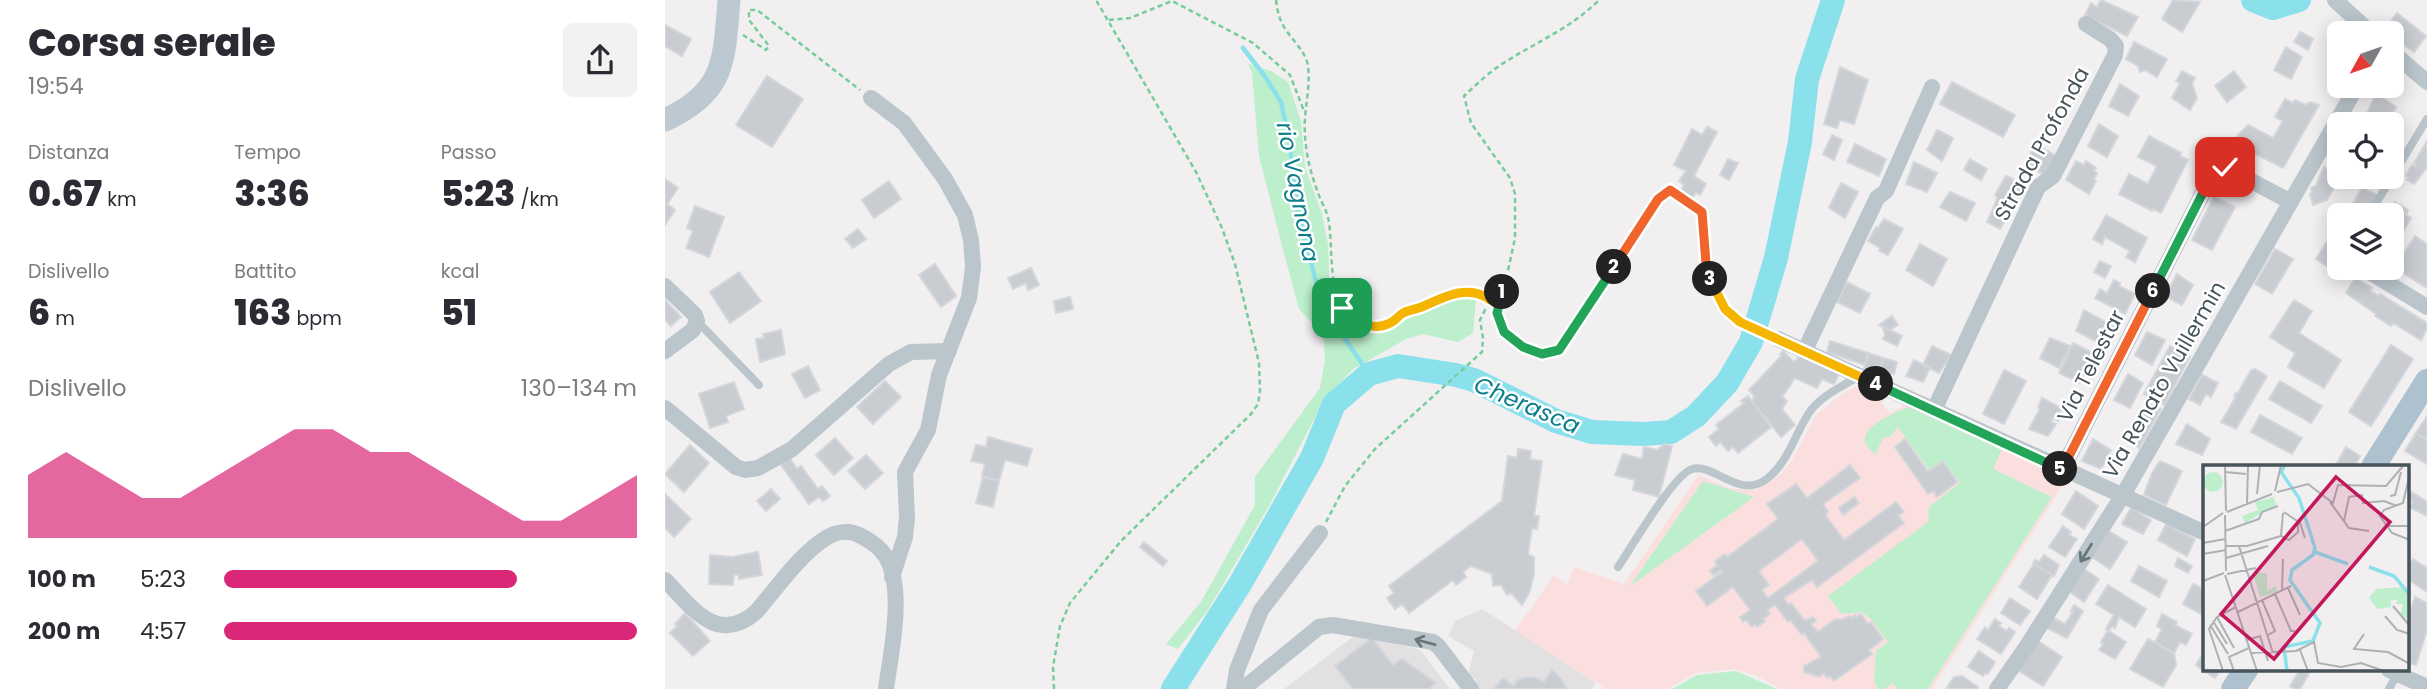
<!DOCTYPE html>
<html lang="it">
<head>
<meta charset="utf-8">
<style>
	:root { --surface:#fff; --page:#f2f2f3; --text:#2b2b33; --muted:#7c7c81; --accent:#db2777 }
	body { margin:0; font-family:Poppins,sans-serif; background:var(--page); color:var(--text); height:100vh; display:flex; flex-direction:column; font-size:26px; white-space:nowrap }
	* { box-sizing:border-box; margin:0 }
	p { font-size:23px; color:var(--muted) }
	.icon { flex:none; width:38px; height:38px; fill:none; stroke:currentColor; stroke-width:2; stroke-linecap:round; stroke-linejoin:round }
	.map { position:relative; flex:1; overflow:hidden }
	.sheet { display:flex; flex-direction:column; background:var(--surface); width:665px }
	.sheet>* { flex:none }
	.needle { width:46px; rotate:230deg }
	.controls { position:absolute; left:1662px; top:21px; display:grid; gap:14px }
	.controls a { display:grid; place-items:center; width:77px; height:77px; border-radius:10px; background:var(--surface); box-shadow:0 4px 18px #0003; font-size:35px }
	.pin { position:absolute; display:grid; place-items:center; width:60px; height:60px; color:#fff; margin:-30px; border-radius:14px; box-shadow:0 4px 10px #0006 }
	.km { position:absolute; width:35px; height:35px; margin:-18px; border-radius:50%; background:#222; color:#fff; font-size:19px; line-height:35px; text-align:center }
	.round { display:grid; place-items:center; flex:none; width:74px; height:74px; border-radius:10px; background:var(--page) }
	.summary { display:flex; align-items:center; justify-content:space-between; height:119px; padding:0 28px }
	h1 { font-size:38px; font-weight:800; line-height:52px }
	.figures { display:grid; grid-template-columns:repeat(3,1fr); gap:10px; height:119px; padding:7px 28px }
	.figures div { display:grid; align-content:center }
	.figures b { font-size:35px; font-weight:800 }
	.figures small { font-size:19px; font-weight:400 }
	.figures p { font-size:19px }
	.chart { height:196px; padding:14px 28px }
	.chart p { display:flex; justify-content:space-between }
	.chart svg { width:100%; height:126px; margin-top:7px; fill:var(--accent); opacity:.7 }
	ul { padding:0 28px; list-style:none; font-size:23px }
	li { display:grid; grid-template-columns:112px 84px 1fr; align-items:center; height:52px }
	li i { height:18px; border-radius:9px; background:var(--accent) }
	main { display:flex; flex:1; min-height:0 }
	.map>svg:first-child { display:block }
	.education { fill:#e2e0e1 }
	.medical { fill:#fbdfdf }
	.green { fill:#bdefcc }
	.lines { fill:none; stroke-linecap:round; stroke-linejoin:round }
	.stream { stroke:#8ae1ec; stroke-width:4.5 }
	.river { stroke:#8ae1ec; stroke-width:24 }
	.building { fill:#c9ccd1; stroke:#d3d6da; stroke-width:2; fill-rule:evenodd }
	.path { stroke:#75cd9a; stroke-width:2.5; stroke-dasharray:5 3.5; stroke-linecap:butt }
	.service { stroke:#bac5cc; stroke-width:8 }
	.minor { stroke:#bac5cc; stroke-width:16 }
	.secondary { stroke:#bcc9d3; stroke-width:23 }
	.primary { stroke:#aec1ce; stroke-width:24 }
	.oneway { stroke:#6a767e }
	.split-1-casing { stroke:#fff; stroke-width:14 }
	.split-2-casing { stroke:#fff; stroke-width:14 }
	.split-3-casing { stroke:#fff; stroke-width:14 }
	.split-4-casing { stroke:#fff; stroke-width:14 }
	.split-5-casing { stroke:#fff; stroke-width:14 }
	.split-6-casing { stroke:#fff; stroke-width:14 }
	.split-7-casing { stroke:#fff; stroke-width:14 }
	.split-1 { stroke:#f5b400; stroke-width:9 }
	.split-2 { stroke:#22a559; stroke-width:9 }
	.split-3 { stroke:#f0652b; stroke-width:9 }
	.split-4 { stroke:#f5b400; stroke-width:9 }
	.split-5 { stroke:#22a559; stroke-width:9 }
	.split-6 { stroke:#f0652b; stroke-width:9 }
	.split-7 { stroke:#22a559; stroke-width:9 }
	.labels { text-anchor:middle; stroke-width:5; stroke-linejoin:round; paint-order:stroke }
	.street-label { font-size:21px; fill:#47545c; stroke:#fff }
	.water-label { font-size:23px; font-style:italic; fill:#0d7d8b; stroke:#fff }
	.inset-river { fill:none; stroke:#8ae1ec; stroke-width:3.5 }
	.inset-road { fill:none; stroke:#adb1b4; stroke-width:2 }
	.view { fill:#c2185b; fill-opacity:0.15; stroke:#c2185b; stroke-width:3.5 }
	.inset-edge { fill:none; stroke:#47545c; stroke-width:3.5 }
</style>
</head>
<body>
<main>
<section class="sheet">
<div class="summary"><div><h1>Corsa serale</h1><p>19:54</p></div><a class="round"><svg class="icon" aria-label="share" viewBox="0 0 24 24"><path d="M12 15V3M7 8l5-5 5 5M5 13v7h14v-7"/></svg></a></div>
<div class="figures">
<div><p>Distanza</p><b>0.67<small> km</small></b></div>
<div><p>Tempo</p><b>3:36</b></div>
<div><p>Passo</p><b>5:23<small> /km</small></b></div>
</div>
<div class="figures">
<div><p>Dislivello</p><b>6<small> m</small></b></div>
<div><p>Battito</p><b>163<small> bpm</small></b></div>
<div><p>kcal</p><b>51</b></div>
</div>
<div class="chart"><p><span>Dislivello</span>130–134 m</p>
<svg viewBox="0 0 160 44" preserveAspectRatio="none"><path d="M0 44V22L10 14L20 22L30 30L40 30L50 22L60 14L70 6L80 6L90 14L100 14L110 22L120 30L130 38L140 38L150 30L160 22V44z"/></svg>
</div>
<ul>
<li><b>100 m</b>5:23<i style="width:71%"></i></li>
<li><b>200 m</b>4:57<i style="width:100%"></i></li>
</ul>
</section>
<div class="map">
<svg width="1762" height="689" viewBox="0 0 1762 689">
	<rect width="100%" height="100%" fill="#f1efef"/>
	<path class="education" d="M817 609 931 682 927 689H811V679L803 675 809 651 783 636 790 621Z
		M689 636 750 648 756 651 785 689H619Z"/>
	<path class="medical" d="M1201 385 1222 395 1217 404 1225 413 1242 404 1402 479 1267 689H1116L1092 676 1070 669 1031 673 1002 689H941L850 631 889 575 903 584 909 567 959 584 1034 475 1064 488 1079 490 1093 489 1105 482 1116 474 1127 460 1151 415 1177 394 1191 386Z"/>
	<path class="green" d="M583 64 606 71 623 82 636 121 640 167 657 214 663 244 665 296 676 313 697 329H718L738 318 791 297 811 300 808 333 793 342 758 334 741 339 687 370 659 400 604 506 543 610 513 649 501 644 536 602 590 505V477L655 388 660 360 658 335 634 309 617 246 594 156 587 72Z
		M1243 407 1337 450 1328 469 1387 497 1263 689H1232L1228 683 1219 689H1213L1209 681 1211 651 1223 642 1206 619 1197 612 1177 614 1163 596 1263 522 1264 507 1295 483 1278 460 1264 470 1233 427 1225 437H1219L1210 454C1180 433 1225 415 1243 407Z
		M1038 481 1089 497 964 587Z
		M1071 671 1112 689H1007L1032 675Z"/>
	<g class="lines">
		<path class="stream" d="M578 48 599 75 616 102 624 138 632 208 657 305 704 374"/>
		<path class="river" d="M1588 0 1608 8 1634 0
			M508 689 575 584 647 458 669 404 704 374 733 366 791 375 809 380 891 421 927 432 978 434 1006 432 1031 416 1062 383 1086 342 1111 258 1135 142 1142 79 1168 0"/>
	</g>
	<path class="building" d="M1436 0 1473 17 1462 36 1420 15 1426 3 1432 7Z
		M1508 0 1535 2 1517 32 1497 19Z
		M1732 13 1761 36 1749 52 1727 36V33L1719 30Z
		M0 25 26 39 17 56 0 46Z
		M1635 32 1648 39 1643 50 1629 42Z
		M1469 42 1502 59 1492 77 1480 70 1475 72 1473 66 1461 59Z
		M1621 47 1637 57 1626 79 1609 70Z
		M1175 67 1203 80 1189 124 1175 120 1172 128 1159 124Z
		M1517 71 1530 78 1527 84 1532 98 1525 110 1507 98 1515 83 1511 81Z
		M1569 71 1581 87 1562 102 1550 86Z
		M102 76 138 99 107 147 71 125Z
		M1287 82 1350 115 1338 137 1275 104Z
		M1455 84 1474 96 1463 116 1444 106Z
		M1711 94 1731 107 1724 119 1721 117 1717 124H1697Z
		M1620 99 1628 103 1630 100 1640 105 1646 102 1654 105 1618 168 1569 143 1574 134 1583 125 1608 138 1618 121 1610 117Z
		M1434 124 1453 136 1442 157 1423 146Z
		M1042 127 1052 132 1029 176 1041 184 1035 195 1031 193 1026 199 1015 192 1019 185 1014 181 1021 171 1009 165 1027 129 1037 135Z
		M1272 130 1288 138 1277 161 1262 150Z
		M1167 135 1177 140 1169 160 1158 154Z
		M1484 136 1516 153 1515 156 1523 160 1496 213 1488 209 1487 211 1454 194 1464 174 1483 184 1492 166 1473 157Z
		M1762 141V168L1749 184 1742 180 1744 177 1741 176 1747 165 1750 167 1751 164 1749 163Z
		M1190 144 1221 159 1214 176 1182 162Z
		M1370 144 1391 156 1381 176 1360 164Z
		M1063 159 1073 163 1064 180 1055 175Z
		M1305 159 1322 169 1316 180 1299 170Z
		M1411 161 1419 165 1421 161 1431 168 1429 171 1432 173 1429 179 1431 181 1424 194 1401 180Z
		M1249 162 1272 173 1262 192 1241 184Z
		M1659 167 1675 177 1662 200 1648 205 1645 194 1647 193 1646 188 1651 185Z
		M1341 176 1358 184 1347 210 1335 229 1322 222 1331 202 1332 197 1330 195Z
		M0 179 13 188 2 204 10 210 0 225Z
		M224 181 236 199 209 218 197 200Z
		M1176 183 1193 192 1180 218 1164 208Z
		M1697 188 1714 196 1703 215H1687L1685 214 1690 205 1688 204Z
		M1285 192 1310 203 1301 221 1275 207Z
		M1549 197 1570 207 1547 250 1527 240Z
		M1730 202 1743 210 1741 215 1746 218 1737 233 1727 228V215H1716L1719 211 1723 214Z
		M30 206 59 217 44 257 21 248 28 231 22 228Z
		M1441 215 1482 238 1470 262 1461 257 1465 251 1440 237 1437 244 1428 239Z
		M1219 219 1238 229 1223 255 1214 251 1215 248 1203 241 1211 227 1213 228Z
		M193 229 201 239 188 248 180 239Z
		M1667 234 1675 238V259L1668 270 1651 259Z
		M1750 236 1762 244V288L1730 268Z
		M1255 244 1282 259 1268 286 1241 270Z
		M1610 249 1628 259 1607 294 1590 284Z
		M1435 261 1446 266 1440 278 1429 272Z
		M270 264 291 296 276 307 254 275Z
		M366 268 374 285 363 290 361 283 348 289 343 278Z
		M74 272 96 301 65 323 45 292Z
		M1512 274 1528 285 1517 305 1500 296Z
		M1690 278 1707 288 1705 291 1714 296 1715 294 1762 323V329L1756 340 1728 323 1726 326 1710 316 1711 314 1681 293Z
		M1449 280 1455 283 1454 286 1470 294 1460 314 1430 298 1435 289 1442 293Z
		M1182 282 1205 294 1195 313 1172 302Z
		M405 297 408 309 391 313 389 301Z
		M0 300 16 317 6 326 0 320Z
		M1629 300 1647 311 1634 333 1676 360 1659 388 1623 367 1630 353 1605 337Z
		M1419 310 1451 328 1444 348 1411 331Z
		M1227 316 1233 325 1224 330 1214 325Z
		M1217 326 1237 336 1232 346 1218 339 1220 334Z
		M116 330 120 354 95 362 91 339 99 338 98 334Z
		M1482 332 1500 340 1487 365 1470 355Z
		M1385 338 1405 346 1394 368 1375 358Z
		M1165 341 1203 353 1200 365 1162 352Z
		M1408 343 1429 354 1415 383 1394 373Z
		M1726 345 1748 359 1706 426 1684 412Z
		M1267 346 1286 355 1274 373 1258 365Z
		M1505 346 1525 357 1499 405 1479 394Z
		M1118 351 1129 362 1135 356 1174 374 1169 384 1157 379 1152 388 1130 378 1117 397 1122 401 1117 409 1130 425 1116 437 1087 402 1089 396 1084 390 1117 355 1115 354Z
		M1203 353 1218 358 1214 370 1209 368 1207 375 1198 373Z
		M1218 358 1232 362 1229 374 1225 373 1223 379 1213 375Z
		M1249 360 1265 368 1258 382 1241 376Z
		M143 366 155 390 140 398 127 374Z
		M1590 369 1602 376 1571 429 1556 422 1571 397 1569 396 1571 393H1573L1586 370Z
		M1339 370 1361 381 1339 424 1318 414Z
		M1463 374 1478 383 1465 408 1449 400Z
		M1537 375 1553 383 1546 397 1541 394 1535 405 1524 399Z
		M220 381 236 397 208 424 192 407Z
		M1615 381 1657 406 1646 423 1604 399Z
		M69 382 79 409 61 416 63 422 45 428 34 394Z
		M1083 396 1106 427 1073 453 1068 447 1063 451 1055 442 1051 446 1044 437 1054 429 1051 425 1079 403 1076 401Z
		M1377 398 1396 408 1393 421 1388 418 1386 422 1391 424 1383 436 1364 429 1375 409 1373 408Z
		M1484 404 1496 409 1474 448 1466 444Z
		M1595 415 1637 438 1627 454 1586 432Z
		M1762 416V440L1751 433Z
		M1522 424 1545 439 1537 455 1511 444Z
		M1751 433 1762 440V464L1740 451Z
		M323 437 367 449 362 466 340 460 334 481 317 476 320 464 306 461 311 445 321 447Z
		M170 438 188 458 169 475 151 455Z
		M1240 439 1263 472 1278 461 1292 482 1272 497 1268 491 1263 494 1230 447Z
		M1428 439 1446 450 1436 469 1417 461Z
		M1000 444 1007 446 994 497 968 490 970 480 950 475 958 454 977 459 979 447 992 450Z
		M25 445 44 463 19 492 0 474Z
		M1681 447 1695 456 1689 467H1670Z
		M853 449 866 451 865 459 877 461 869 516H874L872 529 867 528 863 554 869 557V575L864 593 857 605 846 593 842 595 836 585 828 586 827 574 806 566 798 572 801 577 791 585 788 580 744 613 737 604 730 609 722 598 729 593 724 586 837 501 843 456 852 458Z
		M201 455 218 473 200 489 183 471Z
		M125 458 132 469 136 466 153 489 157 486 165 496 158 501 154 497 144 504 116 465Z
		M1495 461 1517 471 1501 505 1479 495 1487 473Z
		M1185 465 1195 478 1158 504 1163 511 1161 516 1179 540 1231 502 1239 512 1233 515 1239 523 1152 587 1147 580 1119 598 1124 605 1126 603 1140 621 1148 617 1151 621 1146 624 1153 632 1169 620 1174 619 1175 620 1185 616 1186 618 1190 615 1192 617 1196 614 1203 624 1206 622 1218 639 1204 650 1207 654 1169 681 1165 676 1162 678 1159 673 1154 677 1139 672V666L1156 657 1139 633 1137 635 1125 620 1123 622 1110 605 1102 610 1105 614 1098 619 1100 621 1092 627 1090 624 1087 627 1081 620 1078 622 1075 617 1085 610 1068 587 1042 606 1031 591 1057 572 1056 570 1049 575 1045 571 1052 565 1050 561 1060 554 1062 557 1113 519 1102 504 1131 484 1142 498ZM1137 539 1153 561 1103 598 1097 590 1104 585 1094 571Z
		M318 477 334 481 328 507 311 503Z
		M106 489 115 499 101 511 92 501Z
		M1411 491 1433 506 1419 529 1397 514Z
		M1747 492 1762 502V516L1744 507 1748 502 1743 499Z
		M0 494 26 519 9 537 0 528Z
		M1189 497 1194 503 1178 515 1174 508Z
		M1466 508 1486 520 1478 534 1457 524Z
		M1501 524 1530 539 1522 556 1493 540Z
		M1398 526 1406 532 1404 535 1412 539 1400 557 1384 547Z
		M1444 531 1462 542 1445 569 1427 557Z
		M479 542 502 561 498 566 475 547Z
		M93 552 97 575 74 579 73 574 69 575 68 585 44 584 45 555 67 557Z
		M1379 555 1394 565 1389 576 1368 563 1370 560 1374 562Z
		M1513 558 1527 566 1523 573 1510 566Z
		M1748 559 1762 568V592L1743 579V567Z
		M1369 564 1387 575 1372 599 1354 587Z
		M1474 566 1502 581 1494 597 1466 581Z
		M1419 569 1434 579 1419 602 1404 591Z
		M1528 584 1540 590V607L1536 614 1518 604Z
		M1443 585 1481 609 1470 627 1454 617 1450 628 1447 626 1444 631 1461 642 1450 659 1434 650 1438 644 1436 642 1443 630 1441 629 1449 615 1431 604Z
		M1750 597 1762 603V630L1751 665 1743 663V619Z
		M1345 598 1365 611 1355 625 1336 613Z
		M1409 605 1418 611 1402 638 1380 627 1387 617 1400 624 1408 612 1406 611Z
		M20 613 45 641 28 656 5 633 12 626 10 624Z
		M1497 614 1512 622 1510 625 1527 634 1521 645 1515 642 1509 653 1490 642 1497 629 1492 626Z
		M1330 619 1336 623 1334 626 1342 631 1344 628 1350 632 1336 654 1312 639 1320 627 1323 630Z
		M707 638 728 665 737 659 771 683 764 689H688L670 666Z
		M1483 639 1509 653 1511 665 1498 687 1465 669Z
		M1373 641 1397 657 1378 686 1354 671Z
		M1314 651 1330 662 1323 674 1320 673 1318 676 1303 667Z
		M1540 651V670H1555L1550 678 1531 665Z
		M887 670 897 680 902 689H829L838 678 848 686 853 680 862 677 871 678 879 682Z
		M1635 670H1646L1635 689H1629L1625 686Z
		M1297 676 1313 687 1312 689H1281L1289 677Z"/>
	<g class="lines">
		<path class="path" d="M611 0C612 7 613 14 616 21 622 36 641 50 643 66 646 89 638 111 640 135 641 153 645 171 651 187 654 198 660 207 663 217 670 250 658 307 697 323 703 326 705 328 712 326 724 324 729 317 740 312 763 302 802 282 825 300
			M444 20 465 18 507 1 588 43 625 75 639 111
			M78 35 101 50 104 46 84 20V10H92L195 90
			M840 283 832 313 839 332 858 347 877 354 894 350 993 199 1005 190 1037 212C1040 250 1039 299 1075 322 1083 327 1093 330 1101 333
			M661 522 680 486 710 449 817 352 818 338 815 320 825 300 841 280 850 238V194L845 178 806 123 799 96C811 85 823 73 837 64 871 42 905 29 934 0
			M389 689 388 667 395 626 405 603 456 541 586 414 593 404 595 391 594 363 570 264 557 228 531 172 431 0"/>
		<path class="service" d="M1707 210 1762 119
			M1727 247 1735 234
			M32 321 94 385
			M953 567C966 548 1009 474 1027 469 1050 463 1075 501 1103 478 1125 460 1130 432 1146 410 1158 395 1178 386 1194 376
			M1724 689 1732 674"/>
		<path class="minor" d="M1670 0 1706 33
			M1727 52 1762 82
			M206 98 239 123 280 179 300 215 306 240 308 267 304 298 274 375 263 430 240 472 242 517 240 537 227 577
			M1704 215 1707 210
			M1698 268 1762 307
			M0 286 30 315 32 321 28 330 0 351
			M1113 339 1540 533
			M1140 350 1212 198 1221 191 1267 87
			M0 408 71 467 80 470 93 468 127 449 224 364 246 352 284 351
			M1269 410 1373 187 1388 176 1450 55 1451 46 1445 39 1421 24
			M1397 470 1549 171 1560 167 1626 202
			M0 580C27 607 52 646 91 612 111 589 135 554 161 538 172 531 185 530 196 536 206 541 215 547 221 557 240 590 226 652 221 689
			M1724 670 1762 687
			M569 689 572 670 596 610 655 533
			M578 689 654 627 668 625 768 642 774 647 806 689
			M1332 689 1362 646 1458 495 1692 86"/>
		<path class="secondary" d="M0 120C61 92 59 60 64 0"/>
		<path class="primary" d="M1708 467 1762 381
			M1568 689 1581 670"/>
	</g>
	<defs><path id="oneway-shaft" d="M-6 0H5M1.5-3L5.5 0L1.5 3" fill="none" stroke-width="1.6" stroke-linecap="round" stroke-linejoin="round" transform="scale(1.75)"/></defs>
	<g class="oneway">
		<use href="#oneway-shaft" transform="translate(1421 553) rotate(122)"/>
		<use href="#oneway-shaft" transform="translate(760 642) rotate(-165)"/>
	</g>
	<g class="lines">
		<g class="split-1-casing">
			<path id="split-1" d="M677 308C691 320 706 333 725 323 730 321 733 316 738 313 744 310 752 309 759 306 780 296 805 284 825 300L841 280 837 292"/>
		</g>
		<g class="split-2-casing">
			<path id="split-2" d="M837 292 832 313 839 332 858 347 877 354 894 350 949 267"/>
		</g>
		<g class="split-3-casing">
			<path id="split-3" d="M949 267 993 199 1005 190 1037 212 1041 263 1045 279"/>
		</g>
		<g class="split-4-casing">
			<path id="split-4" d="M1045 279 1060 309 1075 322 1211 384"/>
		</g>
		<g class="split-5-casing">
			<path id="split-5" d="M1211 384 1395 469"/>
		</g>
		<g class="split-6-casing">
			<path id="split-6" d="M1395 469 1397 470 1488 291"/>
		</g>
		<g class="split-7-casing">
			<path id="split-7" d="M1488 291 1549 171 1560 167"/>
		</g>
		<use href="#split-1" class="split-1"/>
		<use href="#split-2" class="split-2"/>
		<use href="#split-3" class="split-3"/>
		<use href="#split-4" class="split-4"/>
		<use href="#split-5" class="split-5"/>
		<use href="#split-6" class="split-6"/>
		<use href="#split-7" class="split-7"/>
	</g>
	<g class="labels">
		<g class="street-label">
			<text transform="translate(1377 144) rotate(-61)" y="7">Strada Profonda</text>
			<text transform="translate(1426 366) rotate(-63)" y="7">Via Telestar</text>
			<text transform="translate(1499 380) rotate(-60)" y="7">Via Renato Vuillermin</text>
		</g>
		<g class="water-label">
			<text transform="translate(633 192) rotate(79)" y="8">rio Vagnona</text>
			<text transform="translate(862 405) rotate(23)" y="8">Cherasca</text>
		</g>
	</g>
	<g transform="translate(1538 465)">
		<rect width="206" height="206" fill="#f1efef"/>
		<path d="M0 17a10 10 0 1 1 20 0a10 10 0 1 1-20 0ZM71 32 73 40 42 58 39 51 55 45 52 37ZM55 107 64 109V126L73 121 74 127 57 132 50 108ZM200 122 206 128V154L197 150 200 139H192L195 135H188V142L174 144 166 132 174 124Z" fill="#bdefcc"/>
		<path class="inset-river" d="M82 0 78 7 96 33 112 83 110 90 89 105 87 115 117 158 110 176 81 182 84 206M112 87 145 99M166 102 191 111 207 130"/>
		<path class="inset-road" d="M22 0 23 46M22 7 43 9M207 8 200 38 181 45 177 51 189 68 207 75M72 26 78 0M74 27 105 19 130 38 135 20 183 21 201 0M54 29 57 0M187 31 192 30 198 7M127 37 146 63 166 66M44 39 45 0M24 47 69 29M81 47 97 58 102 73M22 50 23 106M141 56 146 32 159 30 160 38 181 36 194 41M182 61H207M0 62 20 48M22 66 56 54 59 47 75 41M78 71 86 75 95 67V57M0 78 22 74M22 81H44L78 71 80 48M36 81 70 188M0 89 23 85M23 93 65 81M24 109 53 103M22 110 54 206M0 116 21 108M85 123 97 150M79 125 80 94M72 129 88 166H92M59 135 72 166 65 170M190 141 207 161M35 147 88 121M182 151 194 165 207 169M14 152 31 183M10 156 24 179M7 160 25 189M161 169 151 184 185 187 207 199M44 175 57 171 65 196M97 185 105 206M48 188 93 186 111 177 115 198 138 202 158 198 181 206M20 206 6 164 14 152 33 142M31 206 26 192 46 183"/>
		<path class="view" d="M133 12 187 57 71 194 18 149Z"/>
		<rect width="206" height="206" class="inset-edge"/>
	</g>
</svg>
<div class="controls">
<a><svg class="needle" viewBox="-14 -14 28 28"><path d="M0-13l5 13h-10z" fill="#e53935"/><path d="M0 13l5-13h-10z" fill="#7c7c81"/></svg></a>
<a><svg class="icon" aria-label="locate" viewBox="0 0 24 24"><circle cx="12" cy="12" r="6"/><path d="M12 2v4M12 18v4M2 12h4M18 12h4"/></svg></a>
<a><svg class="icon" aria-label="layers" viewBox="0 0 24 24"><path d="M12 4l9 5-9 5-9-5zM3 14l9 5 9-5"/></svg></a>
</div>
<div class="pin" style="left:677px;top:308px;background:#1e9e55"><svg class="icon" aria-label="arrive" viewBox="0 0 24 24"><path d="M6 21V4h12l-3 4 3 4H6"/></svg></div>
<div class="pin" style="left:1560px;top:167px;background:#d93025"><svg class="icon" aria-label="check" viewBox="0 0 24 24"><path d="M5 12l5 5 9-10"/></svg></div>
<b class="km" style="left:837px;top:292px">1</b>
<b class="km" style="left:949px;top:267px">2</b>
<b class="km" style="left:1045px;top:279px">3</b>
<b class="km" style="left:1211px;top:384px">4</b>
<b class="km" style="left:1395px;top:469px">5</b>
<b class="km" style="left:1488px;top:291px">6</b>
</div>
</main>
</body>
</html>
